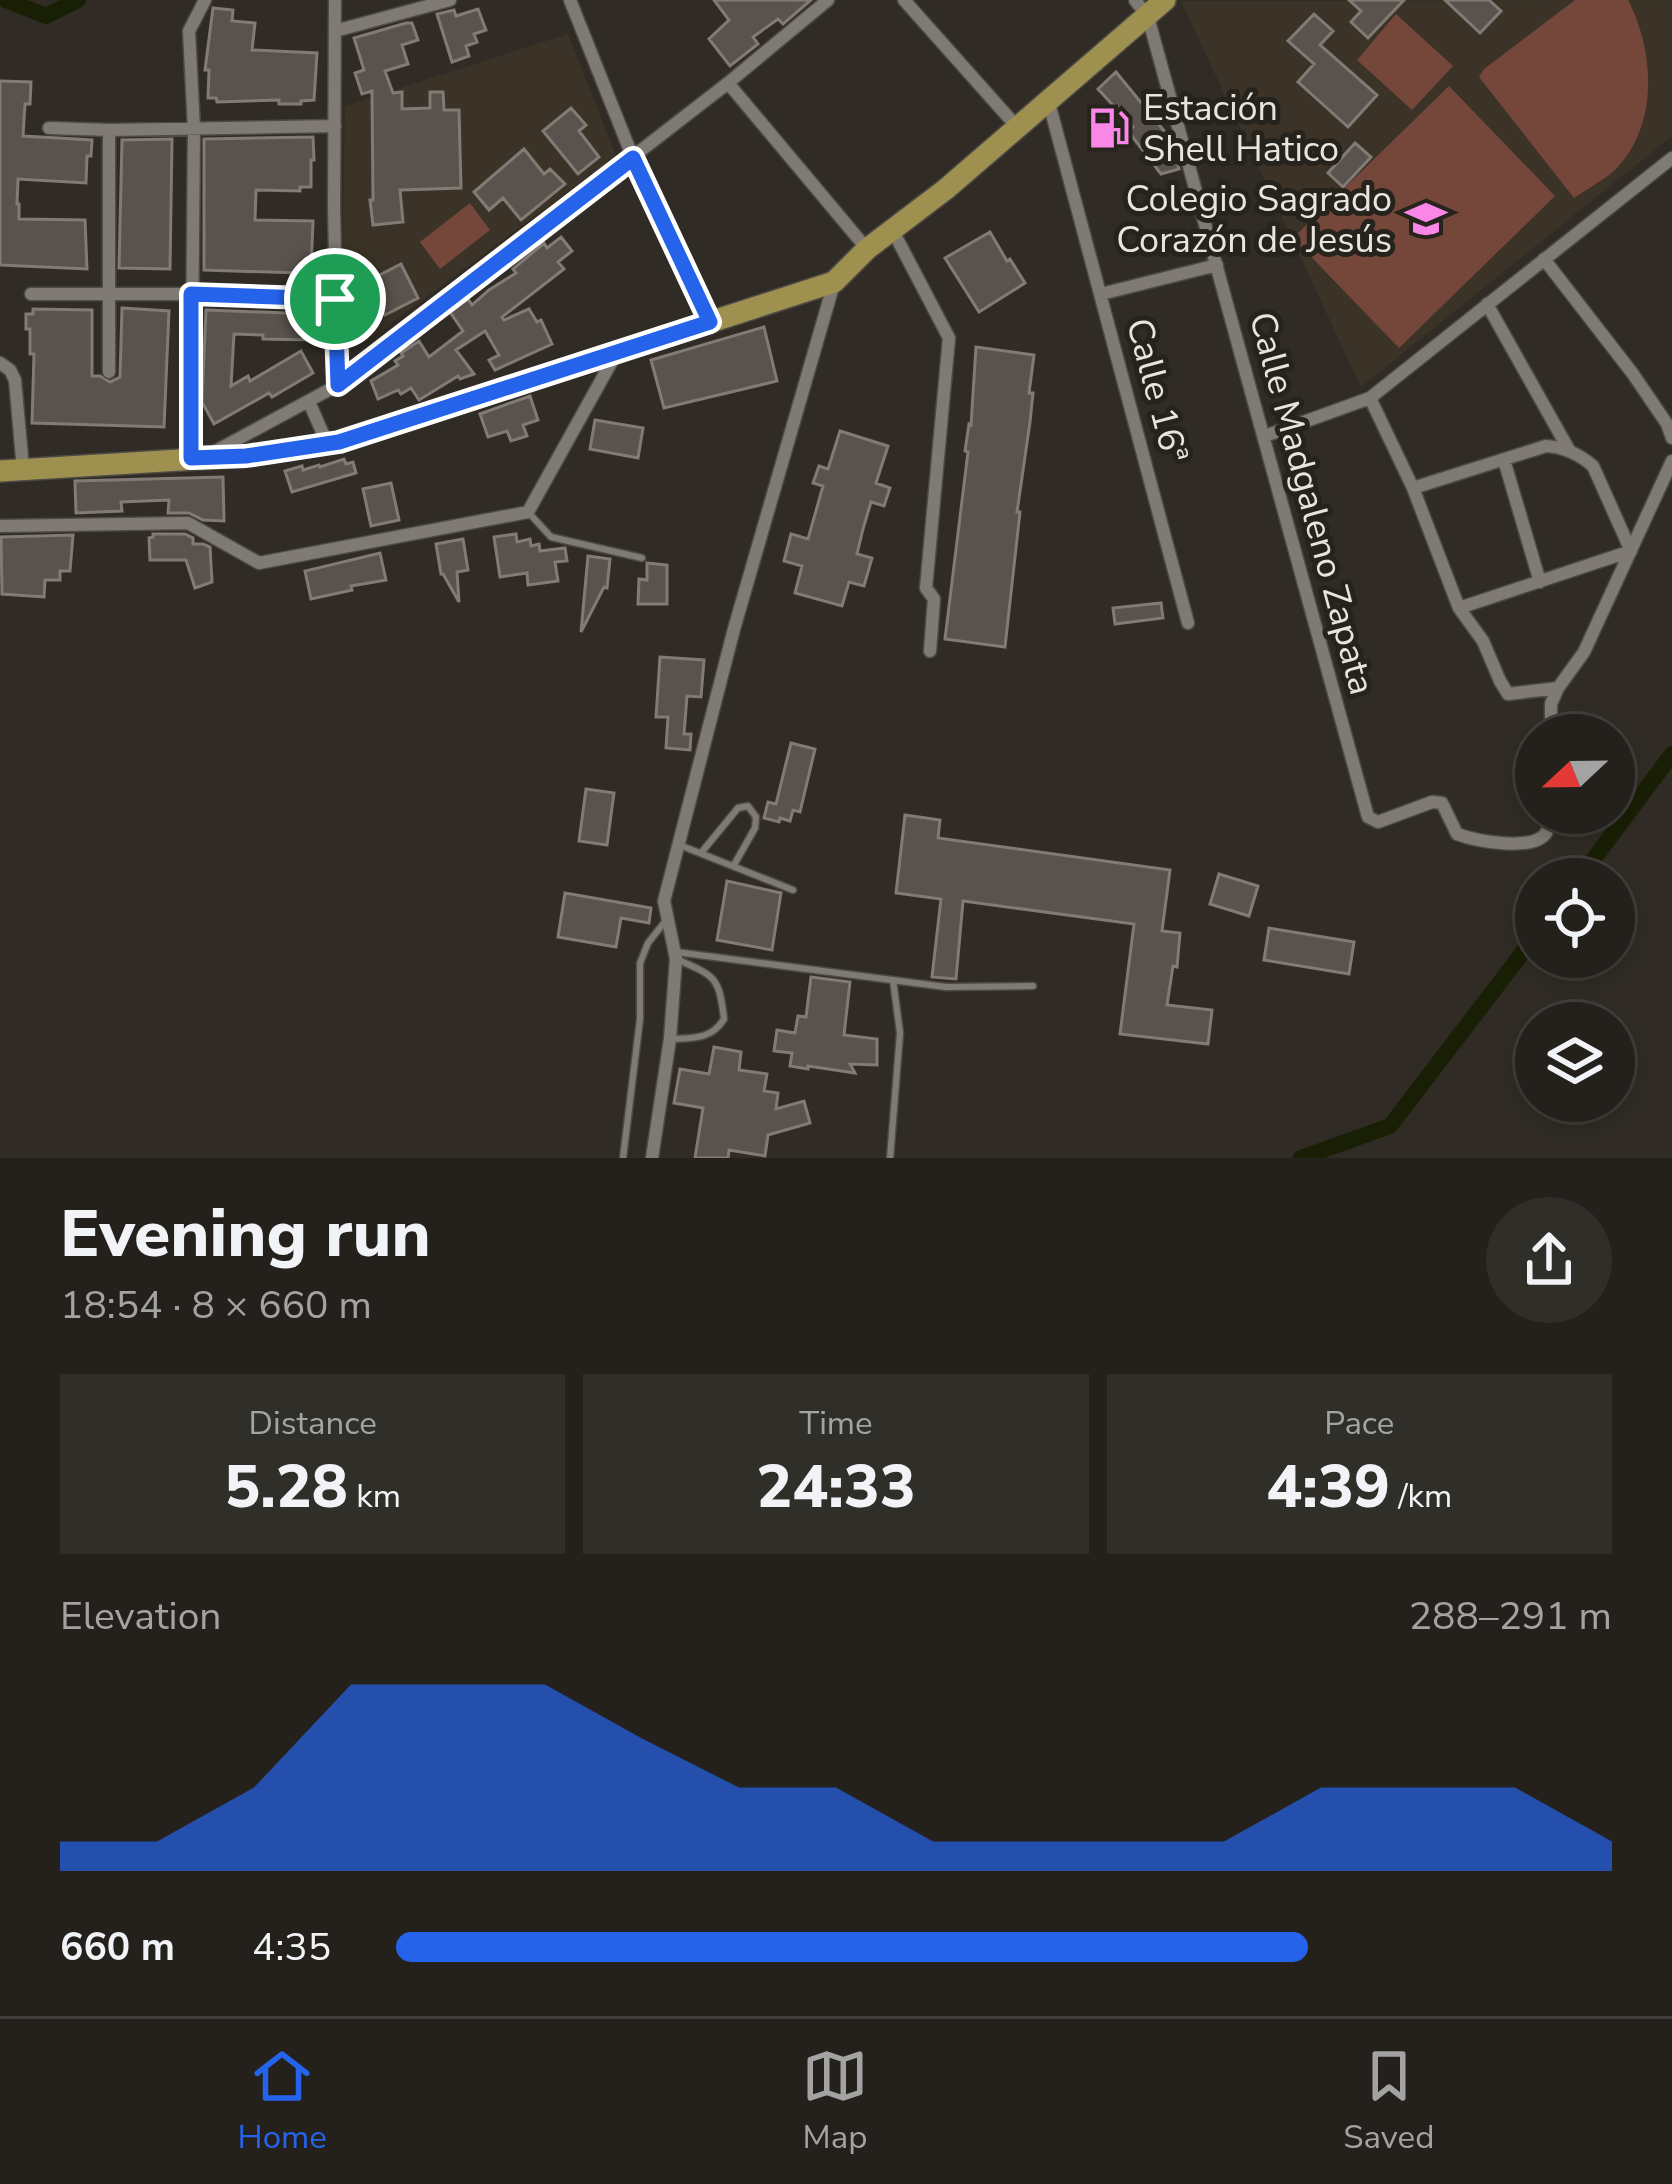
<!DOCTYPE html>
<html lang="en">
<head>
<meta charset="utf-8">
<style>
	:root { --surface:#24211c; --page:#302e29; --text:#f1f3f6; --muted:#a3a3a3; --line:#413e3b; --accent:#2563eb }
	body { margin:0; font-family:"Nunito Sans",sans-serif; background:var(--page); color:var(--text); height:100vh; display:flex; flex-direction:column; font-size:45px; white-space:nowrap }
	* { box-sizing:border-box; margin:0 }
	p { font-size:39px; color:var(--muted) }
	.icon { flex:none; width:66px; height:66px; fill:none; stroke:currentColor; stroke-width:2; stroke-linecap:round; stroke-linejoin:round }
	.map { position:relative; height:1158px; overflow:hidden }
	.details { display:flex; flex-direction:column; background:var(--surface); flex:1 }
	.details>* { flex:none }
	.needle { width:78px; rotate:248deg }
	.controls { position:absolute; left:1515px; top:714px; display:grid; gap:24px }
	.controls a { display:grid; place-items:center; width:120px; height:120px; border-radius:50%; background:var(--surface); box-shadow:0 6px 18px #0003,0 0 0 3px var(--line); font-size:60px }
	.pin { position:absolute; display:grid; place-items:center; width:102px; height:102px; color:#fff; margin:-51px; border:6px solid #fff; border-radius:50%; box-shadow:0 3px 12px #0007 }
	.round { display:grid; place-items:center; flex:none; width:126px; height:126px; border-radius:63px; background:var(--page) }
	.overview { display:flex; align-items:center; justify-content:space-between; height:204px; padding:0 60px }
	h1 { font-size:66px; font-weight:800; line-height:90px }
	.figures { display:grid; grid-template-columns:repeat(3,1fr); gap:18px; height:204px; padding:12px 60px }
	.figures div { display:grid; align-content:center; border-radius:0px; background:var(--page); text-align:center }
	.figures b { font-size:60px; font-weight:800 }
	.figures small { font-size:33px; font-weight:400 }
	.figures p { font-size:33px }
	.chart { height:336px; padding:24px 60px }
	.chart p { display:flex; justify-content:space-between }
	.chart svg { width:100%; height:216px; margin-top:12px; fill:var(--accent); opacity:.7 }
	ul { padding:0 60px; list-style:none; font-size:39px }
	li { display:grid; grid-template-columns:192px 144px 1fr; align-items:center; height:90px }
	li i { height:30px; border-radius:15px; background:var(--accent) }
	.tab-bar { display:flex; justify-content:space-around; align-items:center; height:168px; border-top:3px solid var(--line); background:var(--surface); font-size:33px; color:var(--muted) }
	.tab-bar a { display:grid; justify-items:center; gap:6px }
	.tab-bar .active { color:var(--accent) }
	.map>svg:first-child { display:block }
	.built { fill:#3b3327 }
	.green { fill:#75473b }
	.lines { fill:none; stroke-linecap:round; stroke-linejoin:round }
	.canal { stroke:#191f04; stroke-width:16 }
	.building { fill:#59524d; stroke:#827a74; stroke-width:3 }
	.lane-casing { stroke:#4e4a45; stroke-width:9 }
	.street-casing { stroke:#4e4a45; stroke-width:15 }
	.primary-casing { stroke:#4e4a45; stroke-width:24 }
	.lane { stroke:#7f7a73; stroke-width:6 }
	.street { stroke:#7f7a73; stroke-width:12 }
	.primary { stroke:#9e9150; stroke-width:21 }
	.route-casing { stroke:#fff; stroke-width:24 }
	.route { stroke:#2563eb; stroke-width:15 }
	.labels { text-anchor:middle; stroke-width:10; stroke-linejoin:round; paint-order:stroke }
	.poi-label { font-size:36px; fill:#e8e5e1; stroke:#26221c; text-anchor:start }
	.street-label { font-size:36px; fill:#e8e5e1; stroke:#26221c }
</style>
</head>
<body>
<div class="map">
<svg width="1672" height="1158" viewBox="0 0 1672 1158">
	<rect width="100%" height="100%" fill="#302c25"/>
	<path class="built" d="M1672 0V136L1361 387 1181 1Z
		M568 34 616 156 363 344 350 342 341 334 345 106Z"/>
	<path class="green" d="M1575 0H1628C1655 52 1659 127 1614 171 1602 181 1587 189 1574 198L1479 77 1484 69Z
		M1396 14 1453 66 1412 110 1357 60Z
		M1449 86 1555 196 1399 348 1293 238Z
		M470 203 490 230 440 269 420 242Z"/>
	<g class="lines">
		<path class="canal" d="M6 0 46 16 78 0
			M1579 879 1672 754
			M1301 1158 1390 1126 1536 935"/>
	</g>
	<path class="building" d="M714 0H811L783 24 778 19 753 37 758 44 730 66 709 39 729 20Z
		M1349 0H1404L1368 38 1351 22 1361 11Z
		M1445 0H1489L1501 11 1480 33Z
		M213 8 233 10 232 21 255 23 252 50 317 53 314 100 301 101V104H279V100L217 102 216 98H208L209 70H205Z
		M478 9 486 30 474 34 477 42 466 46 469 56 452 62 437 14 454 10 456 16Z
		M1314 14 1333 31 1320 45 1377 95 1348 127 1298 82 1314 64 1288 41Z
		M406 23H412L418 40 402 45 408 64 385 71 393 93 402 92V109L430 108V92H443L444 110H459L461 188 400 190 403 222 373 225 370 200H373L372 91 362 94 355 73 364 70 354 38Z
		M1116 72 1170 138 1179 169 1161 174 1128 131 1133 127 1098 89Z
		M0 81 31 82 30 104H25L23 136 92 140 91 156H87L86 183 18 179 17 204H19V219L85 220 87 269 0 265Z
		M571 108 586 125 579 131 599 157 578 174 543 131Z
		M313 137 314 160H311V187H300V191L256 190 255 220 313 221 311 269H299V273L204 270V139Z
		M172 139 170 269 119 268 122 140Z
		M1355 143 1371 157 1343 187 1328 173Z
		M524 149 544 174 550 169 565 184 521 220 503 198 489 210 474 192Z
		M990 232 1007 261 1010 259 1025 283 979 312 945 258Z
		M561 237 572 251 558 262 564 269 502 317 504 320 529 309 537 322 541 320 552 344 495 370 489 360 499 355 485 331 456 350 474 374 460 379 458 376 419 400 411 388 401 394 398 390 378 399 371 381 398 365 395 361 403 356 401 353 419 341 429 357 463 331 450 312 468 299 472 305 489 290 516 273 513 269 544 243 547 248Z
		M401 264 418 298 385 315 368 281Z
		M122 308 169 311 164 427 32 423 34 354H30V329H26V314H33V309L92 310V376H100L110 382 120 377Z
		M206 310 312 314 311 340 263 339V335L234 334 231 386 248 376 250 381 301 351 313 373 272 397 269 393 214 424 202 402Z
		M764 327 777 381 664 408 651 360Z
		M976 347 1034 355 1029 393H1033L1030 422 1017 512H1020L1005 647 945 639 968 452 965 451 969 424 971 425Z
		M530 396 538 420 523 425 527 436 511 441 507 431 488 437 480 414Z
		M595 420 643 428 638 458 590 449Z
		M840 431 888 446 876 483 890 488 884 506 871 502 863 529 857 554 872 558 864 586 849 582 842 606 795 593 802 566 784 561 791 534 808 539 823 486 813 483 819 466 828 469Z
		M344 459 346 464 353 462 356 473 292 492 285 471 302 466 303 470 319 465 320 467Z
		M223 477 224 521 203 520 189 513H168L169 500 121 502 122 511 76 513 75 481Z
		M391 483 399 520 371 526 363 489Z
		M153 534H185L193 538V544H203L210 547 212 582 195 588 186 560H150L149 538 153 537Z
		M516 534 517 542 530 539 531 546 539 544 540 551 565 548 567 561 555 562 558 581 528 585 527 573 500 577 494 537Z
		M73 535 70 571H60V580H45L44 597 2 594 1 537Z
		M463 539 468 570 457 572 459 602 443 574H441L436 544Z
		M380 553 386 580 351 586 352 590 311 599 305 571Z
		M588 556 610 559 607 588 604 587 581 632Z
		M647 563 667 565V604H638L639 579 647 580Z
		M1161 603 1163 618 1115 624 1113 608Z
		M660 657 704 660 701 697 687 696 684 734H691L690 750 666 748 668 717H656Z
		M791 743 815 749 800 812 793 810 790 821 780 818 779 822 764 818 768 802 776 804Z
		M586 789 614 793 607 845 579 841Z
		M905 815 940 820 938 838 1170 870 1162 931 1180 933 1177 967 1173 966 1167 1005 1212 1010 1208 1044 1120 1034 1134 924 963 901 956 979 932 977 941 899 896 893Z
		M1219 874 1258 886 1249 916 1210 904Z
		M727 881 781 893 772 950 717 940Z
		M565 893 651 908 649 923 621 918 616 947 558 937Z
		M1269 928 1354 942 1349 974 1264 960Z
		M811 977 850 982 844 1035 877 1039V1065L850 1064 855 1073 808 1066V1069L790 1066 792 1053 774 1051 777 1030 795 1033 798 1016 806 1017Z
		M714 1047 741 1052 739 1070 767 1074 764 1091 778 1093 776 1109 804 1101 810 1123 768 1135 765 1156 729 1150 728 1158H695L703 1108 674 1103 680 1069 709 1074Z"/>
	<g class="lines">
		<g class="lane-casing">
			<path id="lane" d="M528 512 551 537 642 558
				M682 846 793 890
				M701 853 738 808 748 806 756 817 755 828 734 865
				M676 952 946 987 1033 986
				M673 1039C694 1038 712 1039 724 1019 719 976 715 976 676 959
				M623 1158 640 1019V963L648 943 667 919
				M890 1158 900 1033 893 980"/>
		</g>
		<g class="street-casing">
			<path id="street" d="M335 0 334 207 338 385
				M570 0 633 158 710 322
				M904 0 1018 128
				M1135 0 1148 17 1368 817 1378 822 1432 802 1442 803 1457 834C1476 841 1533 852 1546 833 1548 830 1551 816 1552 813
				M335 31 450 0
				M728 83 867 249
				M1049 103 1188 623
				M49 128 109 130 335 126
				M109 130V372
				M893 231 949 338 926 588 934 599 930 651
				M1544 259 1633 374 1667 424 1672 438
				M31 294H191L335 299
				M1101 294 1217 265
				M1487 304 1569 450
				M0 363 10 370 15 380 23 469
				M1370 398 1413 488 1459 608 1483 641 1500 681 1508 694 1558 688 1584 652 1672 461
				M309 402 327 443
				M1265 436 1370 398 1672 158
				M212 453 338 385 728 83 828 0
				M191 458 194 129 189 31 205 0
				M1504 460 1540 582
				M1413 488 1546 446C1565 447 1579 454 1593 466L1631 551 1459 608
				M0 526 188 523 259 563 528 512 617 352
				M1551 735V704L1558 688
				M652 1158 670 1039 676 959 664 901 734 629 834 283"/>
		</g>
		<g class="primary-casing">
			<path id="primary" d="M0 471 246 456 339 442 834 282 867 249 946 189 1165 0"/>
		</g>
		<use href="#lane" class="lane"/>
		<use href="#street" class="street"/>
		<use href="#primary" class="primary"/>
	</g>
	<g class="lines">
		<g class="route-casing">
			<path id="route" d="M633 158 710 322 339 442 246 456 191 458V294L335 299 338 385Z"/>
		</g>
		<use href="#route" class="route"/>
	</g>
	<defs>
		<g id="fuel-bare" transform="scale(3.24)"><path d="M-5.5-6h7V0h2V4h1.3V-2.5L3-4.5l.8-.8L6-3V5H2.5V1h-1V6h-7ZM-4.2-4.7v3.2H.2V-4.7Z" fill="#fa87e7" stroke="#26221c" stroke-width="2.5" paint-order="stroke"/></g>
		<g id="university-bare" transform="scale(3.24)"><path d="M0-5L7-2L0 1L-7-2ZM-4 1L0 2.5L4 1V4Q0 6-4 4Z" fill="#fa87e7" stroke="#26221c" stroke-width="2.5" paint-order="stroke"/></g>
	</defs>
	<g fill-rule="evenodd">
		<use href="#fuel-bare" x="1109" y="128"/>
		<use href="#university-bare" x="1426" y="219"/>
	</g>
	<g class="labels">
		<g class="poi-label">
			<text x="1143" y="120">Estación<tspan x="1143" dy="41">Shell Hatico</tspan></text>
			<text x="1392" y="211" text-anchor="end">Colegio Sagrado<tspan x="1392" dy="41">Corazón de Jesús</tspan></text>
		</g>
		<g class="street-label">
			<text transform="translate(1158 390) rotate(75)" y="13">Calle 16ª</text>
			<text transform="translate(1313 503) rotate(75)" y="13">Calle Madgaleno Zapata</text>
		</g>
	</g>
</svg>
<div class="controls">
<a><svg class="needle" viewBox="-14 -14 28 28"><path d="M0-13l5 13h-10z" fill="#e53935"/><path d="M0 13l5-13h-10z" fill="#a3a3a3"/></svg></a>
<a><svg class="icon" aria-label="locate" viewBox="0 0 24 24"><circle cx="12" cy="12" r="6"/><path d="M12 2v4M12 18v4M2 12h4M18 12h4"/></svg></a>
<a><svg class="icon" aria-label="layers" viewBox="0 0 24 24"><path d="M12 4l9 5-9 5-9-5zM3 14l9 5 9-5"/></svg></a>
</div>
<div class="pin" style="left:335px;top:299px;background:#1e9e55"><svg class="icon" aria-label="arrive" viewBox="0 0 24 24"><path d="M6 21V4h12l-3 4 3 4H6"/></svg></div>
</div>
<section class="details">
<div class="overview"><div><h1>Evening run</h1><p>18:54 · 8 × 660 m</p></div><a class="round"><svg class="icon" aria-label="share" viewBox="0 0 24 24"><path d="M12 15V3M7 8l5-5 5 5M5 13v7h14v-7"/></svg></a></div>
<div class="figures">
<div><p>Distance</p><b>5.28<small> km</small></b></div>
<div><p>Time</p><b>24:33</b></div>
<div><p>Pace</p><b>4:39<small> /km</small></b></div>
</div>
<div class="chart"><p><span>Elevation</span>288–291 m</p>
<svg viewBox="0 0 160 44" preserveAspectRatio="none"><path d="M0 44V38L10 38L20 27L30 6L40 6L50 6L60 17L70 27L80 27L90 38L100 38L110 38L120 38L130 27L140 27L150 27L160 38V44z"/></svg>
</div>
<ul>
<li><b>660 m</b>4:35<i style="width:75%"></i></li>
</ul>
</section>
<nav class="tab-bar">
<a class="active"><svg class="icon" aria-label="home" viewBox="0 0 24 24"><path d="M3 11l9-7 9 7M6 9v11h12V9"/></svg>Home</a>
<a><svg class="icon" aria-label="map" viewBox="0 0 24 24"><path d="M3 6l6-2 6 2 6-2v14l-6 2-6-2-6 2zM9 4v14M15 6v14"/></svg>Map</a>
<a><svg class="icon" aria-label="saved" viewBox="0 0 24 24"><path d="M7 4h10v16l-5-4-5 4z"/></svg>Saved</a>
</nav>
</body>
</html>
